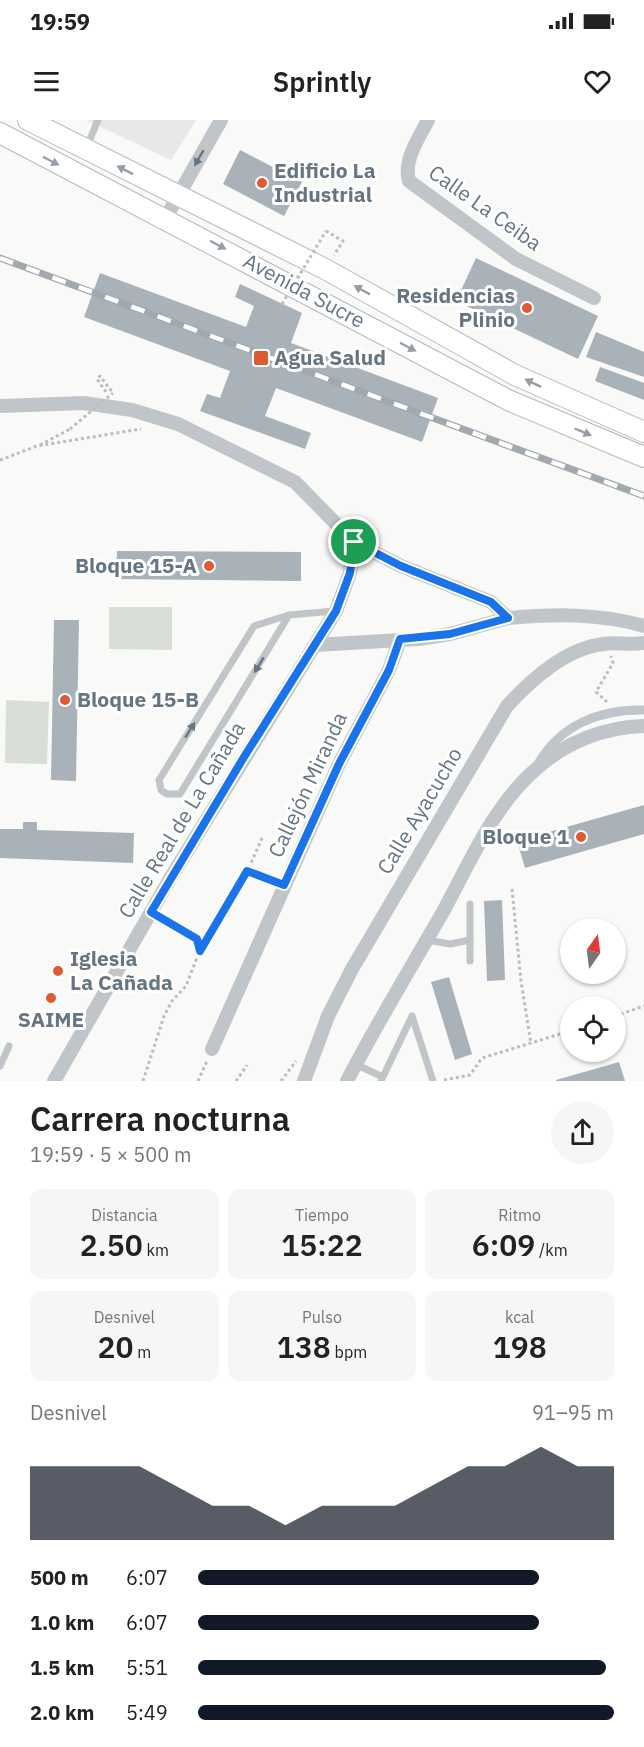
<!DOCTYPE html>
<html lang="es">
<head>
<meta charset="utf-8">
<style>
	:root { --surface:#fff; --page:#f6f6f6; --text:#222; --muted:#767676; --accent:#111827 }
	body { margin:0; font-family:"IBM Plex Sans",sans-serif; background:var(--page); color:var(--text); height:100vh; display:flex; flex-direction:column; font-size:22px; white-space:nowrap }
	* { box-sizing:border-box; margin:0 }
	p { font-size:20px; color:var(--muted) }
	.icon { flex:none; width:33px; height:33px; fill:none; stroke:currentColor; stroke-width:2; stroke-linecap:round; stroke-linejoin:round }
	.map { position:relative; height:961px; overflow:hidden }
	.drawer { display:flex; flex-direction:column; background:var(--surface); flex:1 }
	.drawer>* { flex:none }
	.needle { width:39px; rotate:14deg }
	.fabs { position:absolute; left:560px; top:798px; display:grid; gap:12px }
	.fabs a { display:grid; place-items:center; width:66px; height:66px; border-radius:50%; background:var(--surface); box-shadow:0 2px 4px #0004; font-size:30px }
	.pin { position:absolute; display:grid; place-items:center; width:51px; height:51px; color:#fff; margin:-26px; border:3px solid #fff; border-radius:50%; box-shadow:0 2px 6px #0007 }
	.round { display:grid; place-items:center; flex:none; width:63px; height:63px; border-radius:32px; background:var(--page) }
	.head { display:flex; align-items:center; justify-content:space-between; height:102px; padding:0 30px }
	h1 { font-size:33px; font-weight:600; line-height:45px }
	.stats { display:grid; grid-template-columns:repeat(3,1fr); gap:9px; height:102px; padding:6px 30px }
	.stats div { display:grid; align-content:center; border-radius:12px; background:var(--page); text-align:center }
	.stats b { font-size:30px; font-weight:600 }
	.stats small { font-size:16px; font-weight:400 }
	.stats p { font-size:16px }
	.chart { height:168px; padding:12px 30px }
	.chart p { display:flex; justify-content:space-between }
	.chart svg { width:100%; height:108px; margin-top:6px; fill:var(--accent); opacity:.7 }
	ul { padding:0 30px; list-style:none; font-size:20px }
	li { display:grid; grid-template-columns:96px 72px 1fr; align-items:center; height:45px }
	li i { height:15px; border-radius:8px; background:var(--accent) }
	.status { display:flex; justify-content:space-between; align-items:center; height:42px; padding:0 30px; background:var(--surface); direction:ltr }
	.status svg { height:16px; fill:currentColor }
	header { display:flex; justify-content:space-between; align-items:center; height:78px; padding:0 30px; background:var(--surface); font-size:27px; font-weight:600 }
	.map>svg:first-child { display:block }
	.built { fill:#e7e8e8 }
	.green { fill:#d9ded6 }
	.building { fill:#a9b2b8 }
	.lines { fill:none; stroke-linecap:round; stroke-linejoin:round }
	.primary-casing { stroke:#b4b9bd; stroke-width:22 }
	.path { stroke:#bbbec1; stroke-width:3; stroke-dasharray:3 3; stroke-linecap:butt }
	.service { stroke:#c0c5c9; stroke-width:7 }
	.pedestrian { stroke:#c0c5c9; stroke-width:9 }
	.minor { stroke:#c0c5c9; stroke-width:14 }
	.primary { stroke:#fff; stroke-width:20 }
	.rail-casing { stroke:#a2a9ae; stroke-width:7 }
	.rail { stroke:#fff; stroke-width:4.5; stroke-dasharray:14; stroke-linecap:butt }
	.path-bridge { stroke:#bbbec1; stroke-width:3; stroke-dasharray:3 3; stroke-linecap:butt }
	.oneway { fill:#657581 }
	.oneway2 { fill:#939ea7 }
	.route-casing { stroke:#fff; stroke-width:12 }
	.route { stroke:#1a73e8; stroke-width:8 }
	.poi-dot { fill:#de5a32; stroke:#fff; stroke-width:2 }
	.labels { text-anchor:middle; stroke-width:6; stroke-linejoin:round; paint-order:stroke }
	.poi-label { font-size:21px; font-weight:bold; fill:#657581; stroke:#fff; text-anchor:start }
	.street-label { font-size:21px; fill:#657581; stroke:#fff }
</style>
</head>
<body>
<div class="status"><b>19:59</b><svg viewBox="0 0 49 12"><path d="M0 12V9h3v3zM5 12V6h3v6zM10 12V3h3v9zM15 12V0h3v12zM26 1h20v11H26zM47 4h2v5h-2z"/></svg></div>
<header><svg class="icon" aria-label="menu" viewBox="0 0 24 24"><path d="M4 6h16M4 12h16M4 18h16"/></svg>Sprintly<svg class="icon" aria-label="heart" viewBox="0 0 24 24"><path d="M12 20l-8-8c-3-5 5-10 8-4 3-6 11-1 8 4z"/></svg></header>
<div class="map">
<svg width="644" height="961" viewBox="0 0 644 961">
	<rect width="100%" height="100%" fill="#f9f9f7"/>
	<path class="built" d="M86 0H196L171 40Z"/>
	<path class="green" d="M109 487H172V530L109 529Z
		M6 580 49 582 47 644 5 643Z"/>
	<path class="building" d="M240 30 302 62 284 96 223 64Z
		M476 138 598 196 578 239 456 181Z
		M100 153 246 207 254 186 235 177 240 164 302 193 291 223 438 278 422 322 276 268 265 296 311 313 305 329 200 291 207 274 220 278 230 251 84 197Z
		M596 212 644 232V257L586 237Z
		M600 247 644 263V280L595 261Z
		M117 431 301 432V461L116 459Z
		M54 500H79L76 661 51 660Z
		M644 685V714L525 748 517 721Z
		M23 702H37V710L134 713 133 743 0 738V709H23Z
		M502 780 505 860 487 861 484 781Z
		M449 857 472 934 455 940 431 862Z
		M619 942 625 961H556V960Z"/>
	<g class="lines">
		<g class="primary-casing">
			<path id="primary" d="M28 0 325 149 515 255 644 312
				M0 13 510 281 644 337"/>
		</g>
		<path class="path" d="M326 111 343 121 334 135
			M106 272 97 259 100 256 113 273
			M40 325 70 309
			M0 340 37 326 141 309
			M607 582 596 572 613 543 611 536
			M247 751 274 761
			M512 769 521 861 531 924
			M163 799 197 819 200 830
			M615 896 644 886
			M444 960 470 955 482 938 570 911
			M143 961 164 896 172 881 186 866 203 822 244 759 263 716
			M198 961 207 941
			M236 961 247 945
			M281 961 296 941"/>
		<path class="service" d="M86 29 98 0
			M289 495 180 674H167L161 670 159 660 254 506 289 495 335 491
			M470 784V841
			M427 820 450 824 470 820
			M412 896 433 961
			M357 945 383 957
			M0 946 9 926
			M381 961 412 896"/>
		<path class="pedestrian" d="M538 644C560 605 600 589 644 590"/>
		<path class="minor" d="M428 0C419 18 403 40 409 61L516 139 594 178
			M165 99 221 0
			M0 286 84 283 132 290 178 304 295 362 354 422 401 446 491 482 508 498C553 494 599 493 644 506
			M315 525 419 519 450 514 508 498
			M212 929 339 644 389 550 400 520
			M54 961 171 757 336 491 350 453 354 422
			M304 961 328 896 352 849 507 586C532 559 565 529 603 524 614 522 629 525 644 523
			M347 961C377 903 412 846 444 790 470 742 494 685 536 649 566 622 604 607 644 606"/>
		<use href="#primary" class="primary"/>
		<g class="rail-casing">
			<path id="rail" d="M0 138 644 376"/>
		</g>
		<use href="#rail" class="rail"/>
		<path class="path-bridge" d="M282 184 326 111
			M70 309 113 273"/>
	</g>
	<defs><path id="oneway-solid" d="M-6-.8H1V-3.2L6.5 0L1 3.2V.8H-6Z" transform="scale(1.5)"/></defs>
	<g class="oneway">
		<use href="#oneway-solid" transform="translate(199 38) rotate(120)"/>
		<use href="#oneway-solid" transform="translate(259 545) rotate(121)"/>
		<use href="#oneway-solid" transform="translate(190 610) rotate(-58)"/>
	</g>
	<g class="oneway2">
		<use href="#oneway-solid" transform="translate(51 41) rotate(28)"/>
		<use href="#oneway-solid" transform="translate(125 50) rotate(-153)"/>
		<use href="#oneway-solid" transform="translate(218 125) rotate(28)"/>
		<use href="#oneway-solid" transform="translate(362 170) rotate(-151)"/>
		<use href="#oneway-solid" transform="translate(408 227) rotate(28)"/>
		<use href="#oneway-solid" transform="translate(533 263) rotate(-154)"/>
		<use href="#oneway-solid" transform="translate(583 312) rotate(23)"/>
	</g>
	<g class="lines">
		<g class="route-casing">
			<path id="route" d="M354 422 401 446 491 482 508 498 450 514 400 519 389 550 339 644 284 765 247 751 200 831 197 819 151 792 244 637 336 491 350 453Z"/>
		</g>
		<use href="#route" class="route"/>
	</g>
	<g class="poi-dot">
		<circle cx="262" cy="63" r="6"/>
		<circle cx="527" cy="188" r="6"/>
		<rect x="253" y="230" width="16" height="16" rx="3"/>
		<circle cx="209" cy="446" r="6"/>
		<circle cx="65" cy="580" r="6"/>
		<circle cx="581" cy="717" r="6"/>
		<circle cx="58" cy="851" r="6"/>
		<circle cx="51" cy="878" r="6"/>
	</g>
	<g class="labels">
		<g class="poi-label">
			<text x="274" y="58">Edificio La<tspan x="274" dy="24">Industrial</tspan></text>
			<text x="515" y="183" text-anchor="end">Residencias<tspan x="515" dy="24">Plinio</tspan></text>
			<text x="274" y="245">Agua Salud</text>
			<text x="197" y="453" text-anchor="end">Bloque 15-A</text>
			<text x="77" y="587">Bloque 15-B</text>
			<text x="569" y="724" text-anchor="end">Bloque 1</text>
			<text x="70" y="846">Iglesia<tspan x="70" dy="24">La Cañada</tspan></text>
			<text x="51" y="907" text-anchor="middle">SAIME</text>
		</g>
		<g class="street-label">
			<text transform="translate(485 88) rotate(35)" y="7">Calle La Ceiba</text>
			<text transform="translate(304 171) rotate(28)" y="7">Avenida Sucre</text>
			<text transform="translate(308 665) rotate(-65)" y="7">Callejón Miranda</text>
			<text transform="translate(420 691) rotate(-59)" y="7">Calle Ayacucho</text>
			<text transform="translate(182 700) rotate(-59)" y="7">Calle Real de La Cañada</text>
		</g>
	</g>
</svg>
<div class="fabs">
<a><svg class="needle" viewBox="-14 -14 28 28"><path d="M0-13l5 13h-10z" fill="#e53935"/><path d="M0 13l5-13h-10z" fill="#767676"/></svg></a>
<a><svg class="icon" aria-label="locate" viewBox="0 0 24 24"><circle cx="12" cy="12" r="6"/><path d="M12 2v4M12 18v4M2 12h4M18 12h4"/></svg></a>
</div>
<div class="pin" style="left:354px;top:422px;background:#1e9e55"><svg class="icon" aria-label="arrive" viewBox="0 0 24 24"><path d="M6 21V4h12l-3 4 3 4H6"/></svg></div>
</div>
<section class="drawer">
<div class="head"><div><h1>Carrera nocturna</h1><p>19:59 · 5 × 500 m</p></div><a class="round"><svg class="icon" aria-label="share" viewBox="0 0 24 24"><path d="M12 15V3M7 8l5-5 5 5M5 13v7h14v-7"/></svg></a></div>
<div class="stats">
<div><p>Distancia</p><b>2.50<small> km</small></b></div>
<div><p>Tiempo</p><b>15:22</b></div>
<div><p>Ritmo</p><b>6:09<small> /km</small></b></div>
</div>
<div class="stats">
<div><p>Desnivel</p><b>20<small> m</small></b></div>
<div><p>Pulso</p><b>138<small> bpm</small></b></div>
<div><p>kcal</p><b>198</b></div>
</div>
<div class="chart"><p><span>Desnivel</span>91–95 m</p>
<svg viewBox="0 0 160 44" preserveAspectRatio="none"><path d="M0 44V14L10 14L20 14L30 14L40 22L50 30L60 30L70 38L80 30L90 30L100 30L110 22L120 14L130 14L140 6L150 14L160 14V44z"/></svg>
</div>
<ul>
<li><b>500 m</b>6:07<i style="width:82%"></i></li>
<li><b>1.0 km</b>6:07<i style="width:82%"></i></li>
<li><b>1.5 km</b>5:51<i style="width:98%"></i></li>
<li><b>2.0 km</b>5:49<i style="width:100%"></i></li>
</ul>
</section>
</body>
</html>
